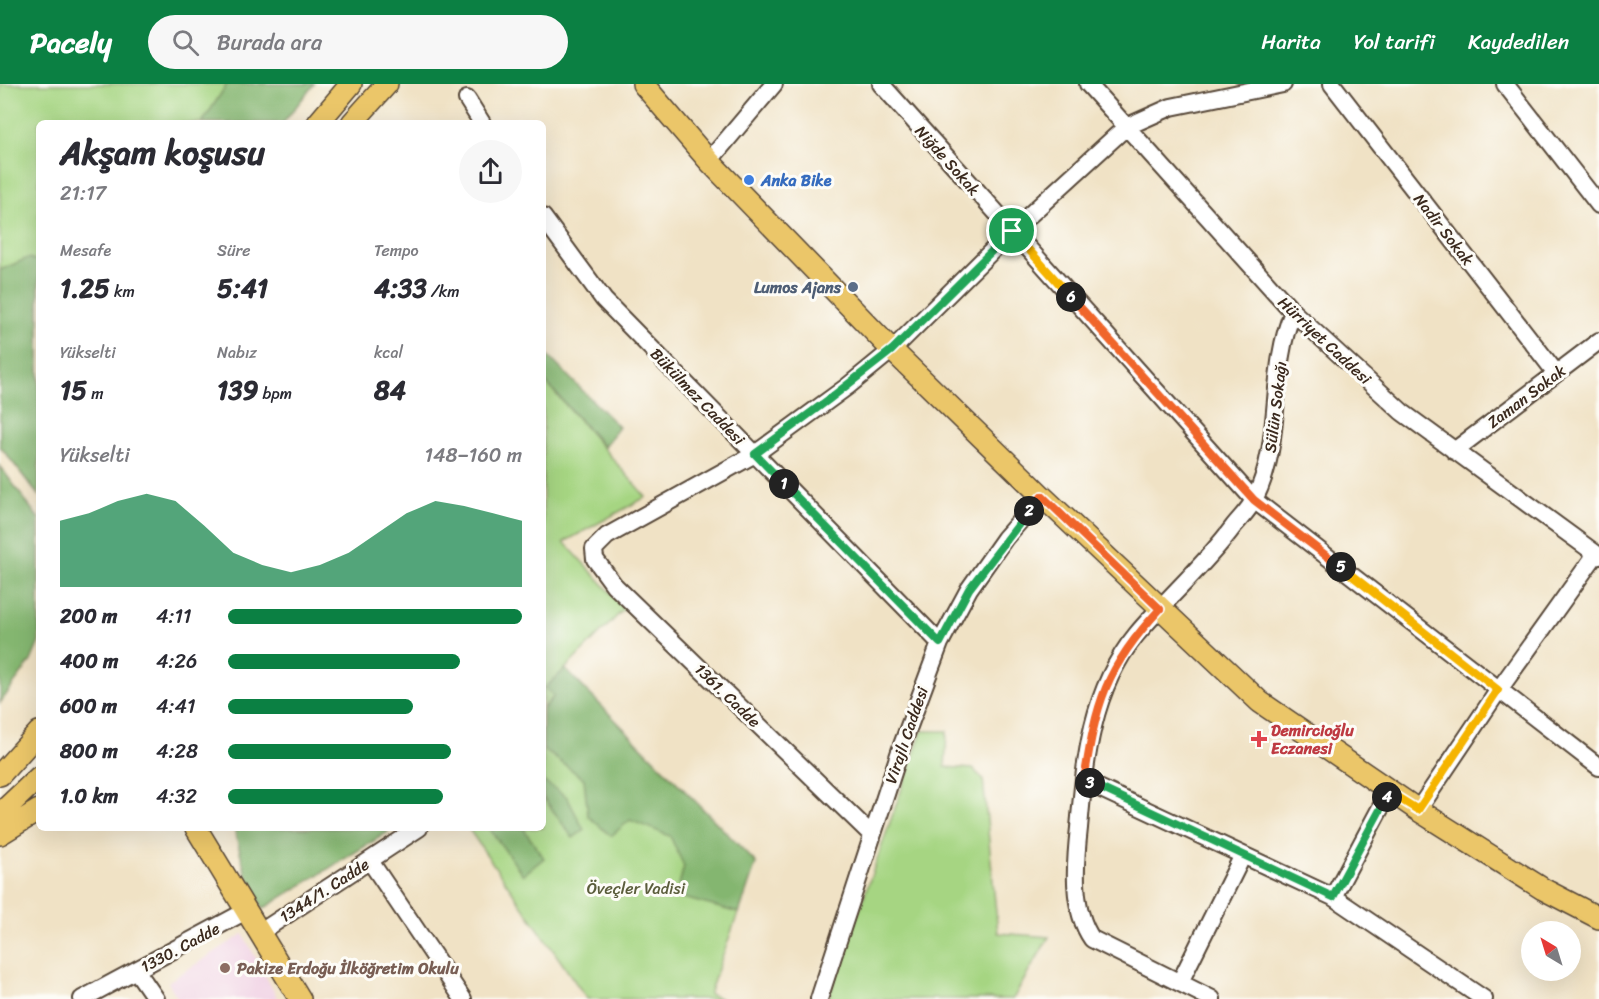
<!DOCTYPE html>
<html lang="tr">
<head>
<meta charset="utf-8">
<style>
	:root { --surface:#fff; --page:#f7f7f7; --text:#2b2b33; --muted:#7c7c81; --accent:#0b8043 }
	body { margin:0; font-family:Sriracha,sans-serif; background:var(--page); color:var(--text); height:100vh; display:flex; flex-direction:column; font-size:22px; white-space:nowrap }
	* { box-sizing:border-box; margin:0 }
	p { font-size:20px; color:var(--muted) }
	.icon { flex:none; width:33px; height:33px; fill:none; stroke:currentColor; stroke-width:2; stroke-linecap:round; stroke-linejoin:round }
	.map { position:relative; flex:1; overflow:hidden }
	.sheet { position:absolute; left:36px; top:36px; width:510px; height:711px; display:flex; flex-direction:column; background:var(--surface); border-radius:9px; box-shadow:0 6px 24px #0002 }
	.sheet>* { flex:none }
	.needle { width:39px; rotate:322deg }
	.tools { position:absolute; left:1521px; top:837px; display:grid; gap:12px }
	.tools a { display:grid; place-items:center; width:60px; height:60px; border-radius:50%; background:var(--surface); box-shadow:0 6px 24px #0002; font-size:30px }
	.pin { position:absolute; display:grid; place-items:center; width:51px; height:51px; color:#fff; margin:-26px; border:3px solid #fff; border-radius:50%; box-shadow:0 2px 6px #0007 }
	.km { position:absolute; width:30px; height:30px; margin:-15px; border-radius:50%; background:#222; color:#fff; font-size:16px; line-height:30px; text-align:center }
	.round { display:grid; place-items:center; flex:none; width:63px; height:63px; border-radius:32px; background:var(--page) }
	.head { display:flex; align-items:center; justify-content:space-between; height:102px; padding:0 24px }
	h1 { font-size:33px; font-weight:700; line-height:45px }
	.figures { display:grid; grid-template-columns:repeat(3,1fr); gap:9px; height:102px; padding:6px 24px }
	.figures div { display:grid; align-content:center }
	.figures b { font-size:26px; font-weight:700 }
	.figures small { font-size:16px; font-weight:400 }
	.figures p { font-size:16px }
	.chart { height:168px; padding:12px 24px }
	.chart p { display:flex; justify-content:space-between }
	.chart svg { width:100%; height:108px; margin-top:6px; fill:var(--accent); opacity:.7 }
	ul { padding:0 24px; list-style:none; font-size:20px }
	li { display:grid; grid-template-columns:96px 72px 1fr; align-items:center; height:45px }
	li i { height:15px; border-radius:8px; background:var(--accent) }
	header { display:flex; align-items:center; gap:36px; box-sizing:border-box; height:84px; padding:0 30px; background:var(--accent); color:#fff }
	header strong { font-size:28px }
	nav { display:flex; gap:33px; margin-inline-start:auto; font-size:21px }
	.search { width:420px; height:54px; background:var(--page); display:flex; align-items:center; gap:15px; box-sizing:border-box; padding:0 21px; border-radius:33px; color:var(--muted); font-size:22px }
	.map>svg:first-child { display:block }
	.built { fill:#f0d0e4 }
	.green { fill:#a6d582; stroke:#708050; stroke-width:1.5 }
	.forest { fill:#84b670; stroke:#607047; stroke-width:1.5 }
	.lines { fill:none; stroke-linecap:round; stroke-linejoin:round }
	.minor-casing { stroke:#564637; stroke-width:20 }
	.major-casing { stroke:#564637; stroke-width:24 }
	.minor { stroke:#fff; stroke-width:16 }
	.major { stroke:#ebc669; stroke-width:21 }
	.split-1-casing { stroke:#fff; stroke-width:12 }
	.split-2-casing { stroke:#fff; stroke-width:12 }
	.split-3-casing { stroke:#fff; stroke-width:12 }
	.split-4-casing { stroke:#fff; stroke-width:12 }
	.split-5-casing { stroke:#fff; stroke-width:12 }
	.split-6-casing { stroke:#fff; stroke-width:12 }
	.split-7-casing { stroke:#fff; stroke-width:12 }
	.split-1 { stroke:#22a559; stroke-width:8 }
	.split-2 { stroke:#22a559; stroke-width:8 }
	.split-3 { stroke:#f0652b; stroke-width:8 }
	.split-4 { stroke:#22a559; stroke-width:8 }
	.split-5 { stroke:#f5b400; stroke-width:8 }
	.split-6 { stroke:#f0652b; stroke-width:8 }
	.split-7 { stroke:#f5b400; stroke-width:8 }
	.shop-dot { fill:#3f7fe0; stroke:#fdfcf7; stroke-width:2 }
	.service-dot { fill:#5c6f8a; stroke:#fdfcf7; stroke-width:2 }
	.health-dot { fill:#e0444e; stroke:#fdfcf7; stroke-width:2 }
	.education-dot { fill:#8d6e63; stroke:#fdfcf7; stroke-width:2 }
	.labels { text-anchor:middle; stroke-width:6; stroke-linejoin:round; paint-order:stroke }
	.street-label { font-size:16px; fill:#3b2a1e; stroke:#fdfcf7 }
	.shop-label { font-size:16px; font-weight:bold; fill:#366cbe; stroke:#fdfcf7; text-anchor:start }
	.service-label { font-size:16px; font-weight:bold; fill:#4e5e75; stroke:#fdfcf7; text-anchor:end }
	.health-label { font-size:16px; font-weight:bold; fill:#be3a42; stroke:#fdfcf7; text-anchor:start }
	.park-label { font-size:16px; fill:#5b5d3c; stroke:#fdfcf7 }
	.education-label { font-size:16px; font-weight:bold; fill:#785e54; stroke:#fdfcf7; text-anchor:start }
</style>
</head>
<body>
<header>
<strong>Pacely</strong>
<div class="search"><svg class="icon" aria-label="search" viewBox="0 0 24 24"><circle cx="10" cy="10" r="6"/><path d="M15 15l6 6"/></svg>Burada ara</div>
<nav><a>Harita</a><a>Yol tarifi</a><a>Kaydedilen</a></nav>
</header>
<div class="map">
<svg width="1599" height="915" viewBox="0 0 1599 915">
	<rect width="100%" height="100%" fill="#fdfcf7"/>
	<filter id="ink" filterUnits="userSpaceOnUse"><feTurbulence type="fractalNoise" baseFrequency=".0167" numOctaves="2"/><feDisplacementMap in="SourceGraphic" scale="12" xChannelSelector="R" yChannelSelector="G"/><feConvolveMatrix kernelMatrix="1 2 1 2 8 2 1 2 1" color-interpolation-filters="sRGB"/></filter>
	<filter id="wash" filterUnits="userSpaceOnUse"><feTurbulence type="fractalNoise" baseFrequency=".008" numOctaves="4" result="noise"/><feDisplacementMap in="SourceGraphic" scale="24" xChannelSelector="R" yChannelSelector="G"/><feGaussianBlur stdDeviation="1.35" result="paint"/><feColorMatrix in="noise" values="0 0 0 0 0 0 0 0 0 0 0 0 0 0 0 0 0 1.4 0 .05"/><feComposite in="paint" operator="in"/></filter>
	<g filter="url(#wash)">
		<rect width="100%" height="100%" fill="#f0e2c5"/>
		<path class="built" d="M243 850 278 915H178L168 898Z"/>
		<path class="green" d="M0 0H314L283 39H39V412L0 362Z
			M543 295 646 413 564 458 625 524 565 585 756 779 709 910 722 915H587L468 744H543Z
			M922 647H947L945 683 973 685 983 695 998 849 1049 853 1013 915H828Z"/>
		<path class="forest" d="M227 0H314L283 39H202Z
			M28 174 39 177V412L0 362V186Z
			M543 267 619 343 604 363 543 295Z
			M0 382 39 435V558L31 577 0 619Z
			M565 585 756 779 739 829 676 812 684 782 670 752 630 736 611 752 588 732 584 695 543 665V625L554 612 545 604Z
			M543 697 567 713 584 746 573 754 543 713Z
			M234 744H388V748L263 825 246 791Z
			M489 744H523L544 774 523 791Z"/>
	</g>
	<g filter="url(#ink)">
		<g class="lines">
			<g class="minor-casing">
				<path id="minor" d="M881 0 1254 416 1599 683
					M1088 0 1293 228 1402 328 1599 472
					M1332 0 1556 289
					M1505 0 1599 121
					M467 15 482 39
					M709 77 774 0
					M543 133 604 216 940 559
					M1454 367 1599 257
					M1084 697 1333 813 1484 915
					M1418 726 1498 607 1596 470
					M872 751 614 501 595 475 594 465 607 452 755 370 848 302 892 266 1012 147 1126 43 1171 23 1283 0
					M370 777 463 915
					M1333 813 1389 708
					M259 849 419 744
					M136 886 156 915
					M1180 898 1243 771
					M82 915 246 827
					M819 915 902 661 940 559 969 505 1005 454 1042 412
					M1212 915 1092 855C1071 825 1075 779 1079 744 1085 677 1091 606 1136 551 1167 514 1204 482 1233 443 1240 434 1250 425 1255 414 1284 356 1268 287 1293 228"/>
			</g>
			<g class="major-casing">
				<path id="major" d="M643 0 709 77 892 266 1042 412 1260 618 1418 726 1543 805 1599 834
					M318 39 351 0
					M352 39 387 0
					M0 691 39 648
					M0 730 39 693
					M196 744 300 915
					M0 750 39 726"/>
			</g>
			<use href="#minor" class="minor"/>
			<use href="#major" class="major"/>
		</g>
	</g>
	<g class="lines" filter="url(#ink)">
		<g class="split-1-casing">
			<path id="split-1" d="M784 400 755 370 828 316 892 266 1012 147"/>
		</g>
		<g class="split-2-casing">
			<path id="split-2" d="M784 400 940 559 969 505 1029 427"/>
		</g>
		<g class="split-3-casing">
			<path id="split-3" d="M1029 427 1042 412 1160 525C1105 584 1096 619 1084 697L1090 699"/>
		</g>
		<g class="split-4-casing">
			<path id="split-4" d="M1090 699 1333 813 1387 713"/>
		</g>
		<g class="split-5-casing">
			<path id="split-5" d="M1341 483 1498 606 1418 726 1389 708 1387 713"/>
		</g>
		<g class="split-6-casing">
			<path id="split-6" d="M1071 213 1254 416 1341 483"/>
		</g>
		<g class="split-7-casing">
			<path id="split-7" d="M1012 147 1071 213"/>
		</g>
		<use href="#split-1" class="split-1"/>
		<use href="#split-2" class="split-2"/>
		<use href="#split-3" class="split-3"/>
		<use href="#split-4" class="split-4"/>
		<use href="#split-5" class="split-5"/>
		<use href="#split-6" class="split-6"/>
		<use href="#split-7" class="split-7"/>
	</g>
	<circle class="shop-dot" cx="749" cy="96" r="6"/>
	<circle class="service-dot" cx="853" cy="203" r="6"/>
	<path class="health-dot" d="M1256 646h6v6h6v6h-6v6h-6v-6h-6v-6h6z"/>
	<circle class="education-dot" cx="225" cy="884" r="6"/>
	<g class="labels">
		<g class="street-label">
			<text transform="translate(948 76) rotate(48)" y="6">Niğde Sokak</text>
			<text transform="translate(1444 145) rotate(52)" y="6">Nadir Sokak</text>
			<text transform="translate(1325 256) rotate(43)" y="6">Hürriyet Caddesi</text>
			<text transform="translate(698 312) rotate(46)" y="6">Bükülmez Caddesi</text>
			<text transform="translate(1526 312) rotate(-37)" y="6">Zaman Sokak</text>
			<text transform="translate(1275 323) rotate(-83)" y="6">Sülün Sokağı</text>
			<text transform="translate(728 611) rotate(44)" y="6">1361. Cadde</text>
			<text transform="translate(906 651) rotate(-71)" y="6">Virajlı Caddesi</text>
			<text transform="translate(324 806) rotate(-33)" y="6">1344/1. Cadde</text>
			<text transform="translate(180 863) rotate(-28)" y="6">1330. Cadde</text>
		</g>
		<g class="shop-label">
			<text x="761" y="102">Anka Bike</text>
		</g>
		<g class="service-label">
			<text x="841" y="209">Lumos Ajans</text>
		</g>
		<g class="health-label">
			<text x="1271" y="652">Demircioğlu<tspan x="1271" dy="18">Eczanesi</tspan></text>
		</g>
		<g class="park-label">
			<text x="636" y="810">Öveçler Vadisi</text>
		</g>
		<g class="education-label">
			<text x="237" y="890">Pakize Erdoğu İlköğretim Okulu</text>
		</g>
	</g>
</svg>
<div class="tools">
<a><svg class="needle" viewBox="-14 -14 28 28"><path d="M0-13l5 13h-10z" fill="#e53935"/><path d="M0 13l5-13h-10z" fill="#7c7c81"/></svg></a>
</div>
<div class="pin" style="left:1012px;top:147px;background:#1e9e55"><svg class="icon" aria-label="arrive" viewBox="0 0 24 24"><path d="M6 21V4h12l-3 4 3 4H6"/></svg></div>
<b class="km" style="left:784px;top:400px">1</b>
<b class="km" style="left:1029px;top:427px">2</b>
<b class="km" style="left:1090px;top:699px">3</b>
<b class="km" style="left:1387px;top:713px">4</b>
<b class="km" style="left:1341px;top:483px">5</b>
<b class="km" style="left:1071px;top:213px">6</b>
<section class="sheet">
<div class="head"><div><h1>Akşam koşusu</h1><p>21:17</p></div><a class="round"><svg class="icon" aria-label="share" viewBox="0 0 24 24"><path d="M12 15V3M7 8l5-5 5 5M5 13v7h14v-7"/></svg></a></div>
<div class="figures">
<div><p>Mesafe</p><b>1.25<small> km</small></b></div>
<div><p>Süre</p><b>5:41</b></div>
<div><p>Tempo</p><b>4:33<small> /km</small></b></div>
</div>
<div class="figures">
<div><p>Yükselti</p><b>15<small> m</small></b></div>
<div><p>Nabız</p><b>139<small> bpm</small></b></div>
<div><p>kcal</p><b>84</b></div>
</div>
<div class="chart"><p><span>Yükselti</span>148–160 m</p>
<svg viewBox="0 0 160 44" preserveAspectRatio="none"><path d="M0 44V17L10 14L20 9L30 6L40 9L50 19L60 30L70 35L80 38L90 35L100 30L110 22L120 14L130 9L140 11L150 14L160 17V44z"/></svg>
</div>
<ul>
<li><b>200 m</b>4:11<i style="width:100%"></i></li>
<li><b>400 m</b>4:26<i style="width:79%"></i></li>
<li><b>600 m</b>4:41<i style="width:63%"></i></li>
<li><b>800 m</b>4:28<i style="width:76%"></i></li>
<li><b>1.0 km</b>4:32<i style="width:73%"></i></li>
</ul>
</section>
</div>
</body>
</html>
